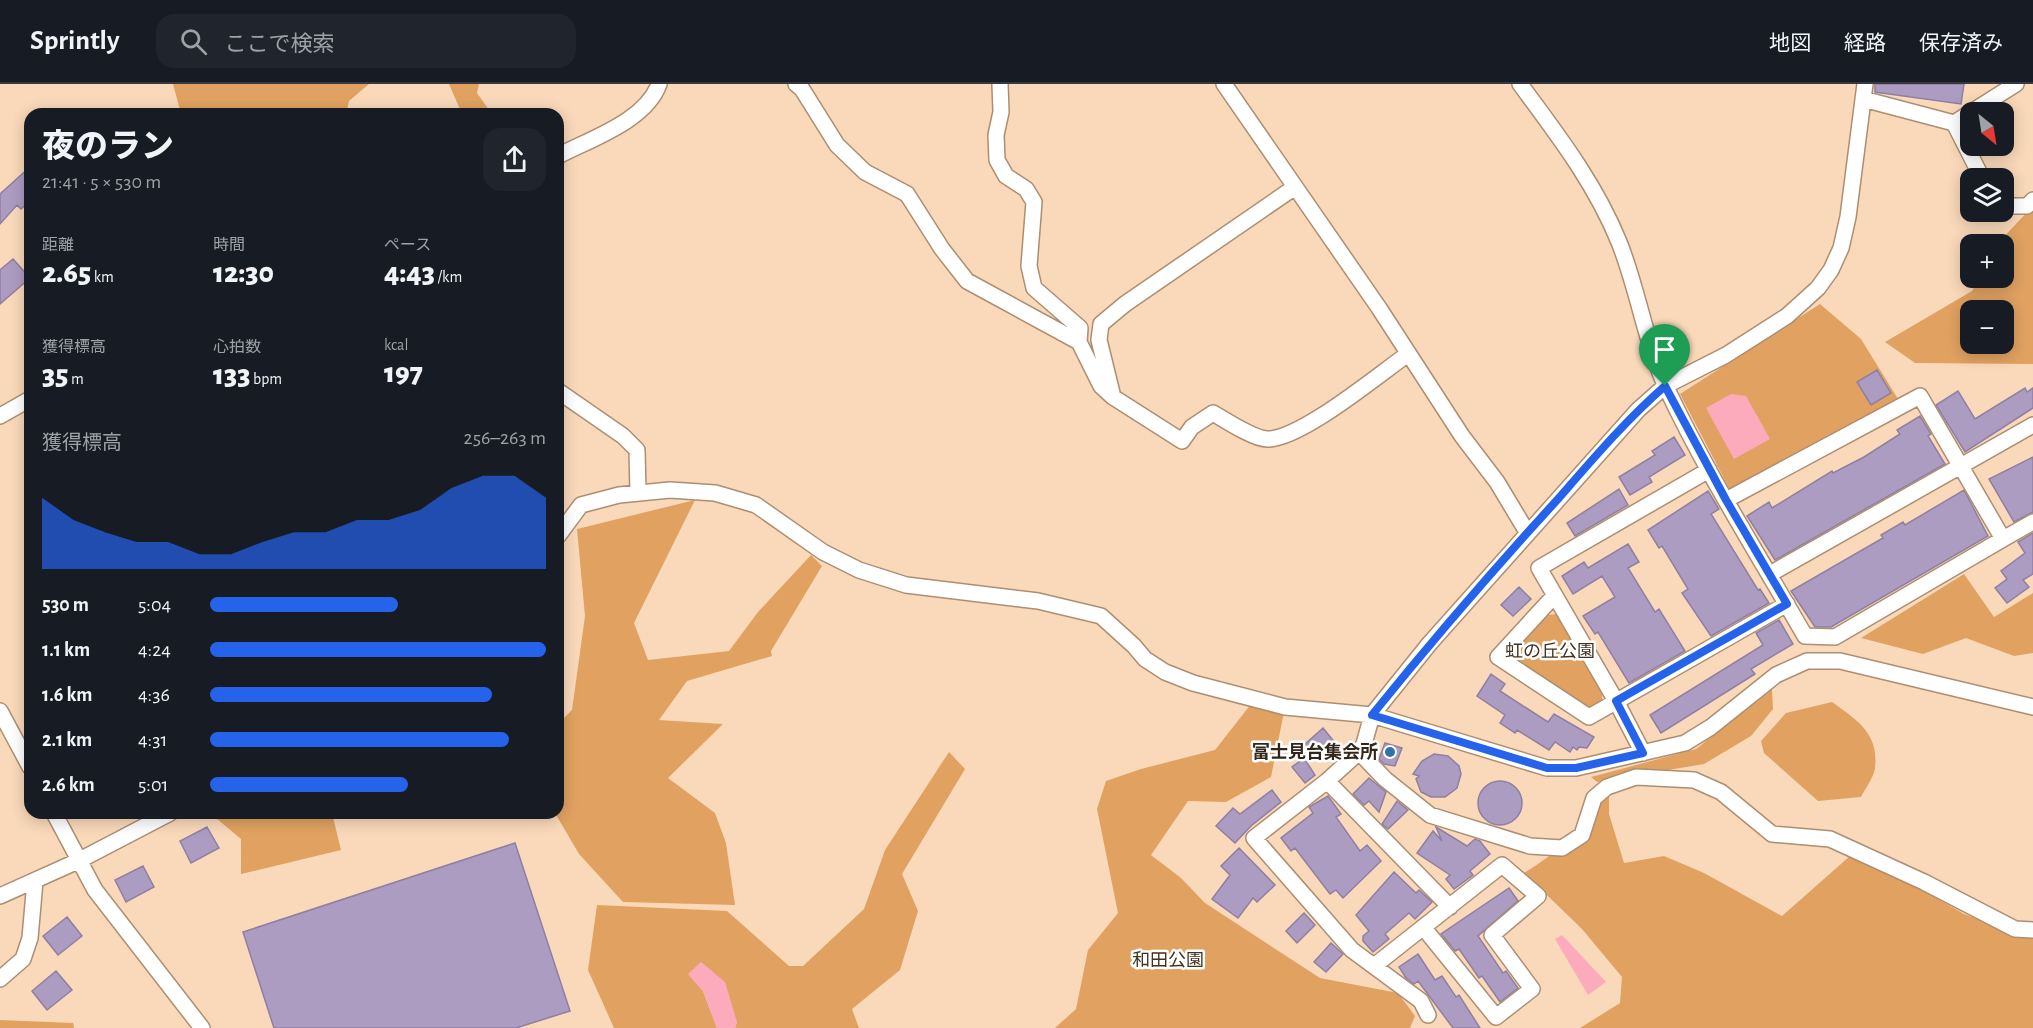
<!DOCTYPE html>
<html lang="ja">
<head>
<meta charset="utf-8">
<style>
	:root { --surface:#171b24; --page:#20242c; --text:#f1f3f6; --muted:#9ea1a6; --line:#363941; --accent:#2563eb }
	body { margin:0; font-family:"Alegreya Sans","Noto Sans JP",sans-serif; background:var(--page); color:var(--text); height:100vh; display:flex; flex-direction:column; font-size:22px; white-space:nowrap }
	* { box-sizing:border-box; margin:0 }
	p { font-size:20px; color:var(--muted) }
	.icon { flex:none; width:33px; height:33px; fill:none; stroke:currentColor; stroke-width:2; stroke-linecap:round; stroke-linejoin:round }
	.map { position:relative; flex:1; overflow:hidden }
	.panel { position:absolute; left:24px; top:24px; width:540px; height:711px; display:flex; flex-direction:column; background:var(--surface); border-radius:18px; box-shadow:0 3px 15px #0003 }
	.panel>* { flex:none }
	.needle { width:39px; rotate:150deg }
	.controls { position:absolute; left:1960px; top:18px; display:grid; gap:12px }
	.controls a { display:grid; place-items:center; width:54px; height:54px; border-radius:12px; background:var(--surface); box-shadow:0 3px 15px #0003; font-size:30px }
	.pin { position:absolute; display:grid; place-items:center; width:51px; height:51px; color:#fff; margin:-62px -26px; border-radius:50% 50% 50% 0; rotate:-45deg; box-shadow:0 0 6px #0007 }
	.pin .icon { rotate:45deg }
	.round { display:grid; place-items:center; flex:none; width:63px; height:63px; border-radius:18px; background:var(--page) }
	.head { display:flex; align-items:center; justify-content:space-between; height:102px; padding:0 18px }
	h1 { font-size:33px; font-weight:800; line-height:45px }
	.metrics { display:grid; grid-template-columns:repeat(3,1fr); gap:9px; height:102px; padding:6px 18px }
	.metrics div { display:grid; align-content:center }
	.metrics b { font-size:30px; font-weight:800 }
	.metrics small { font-size:16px; font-weight:400 }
	.metrics p { font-size:16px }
	.chart { height:168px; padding:12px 18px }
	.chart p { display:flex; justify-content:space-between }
	.chart svg { width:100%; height:108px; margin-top:6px; fill:var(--accent); opacity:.7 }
	ul { padding:0 18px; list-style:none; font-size:20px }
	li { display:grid; grid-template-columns:96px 72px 1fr; align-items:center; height:45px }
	li i { height:15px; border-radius:8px; background:var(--accent) }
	header { display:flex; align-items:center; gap:36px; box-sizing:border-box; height:84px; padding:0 30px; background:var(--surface); border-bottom:2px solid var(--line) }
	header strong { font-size:28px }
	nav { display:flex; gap:33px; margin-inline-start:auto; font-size:21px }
	.search { width:420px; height:54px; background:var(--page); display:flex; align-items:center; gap:15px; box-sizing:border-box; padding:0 21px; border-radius:18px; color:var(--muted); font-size:22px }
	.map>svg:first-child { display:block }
	.green { fill:#e1a261; fill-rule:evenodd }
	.water { fill:#fcabbc }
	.building { fill:#ad9cc1; stroke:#8f7fa2; stroke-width:1.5 }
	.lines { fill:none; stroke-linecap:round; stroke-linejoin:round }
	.minor-casing { stroke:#ad8e71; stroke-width:18 }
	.minor { stroke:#fff; stroke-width:15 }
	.route-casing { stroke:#fff; stroke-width:12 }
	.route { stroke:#2563eb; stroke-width:8 }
	.poi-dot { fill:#2f73a8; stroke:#fff; stroke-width:2 }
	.labels { text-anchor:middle; stroke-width:5; stroke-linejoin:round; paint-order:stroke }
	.park-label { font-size:18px; fill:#433220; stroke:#fff }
	.poi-label { font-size:18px; font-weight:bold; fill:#32261a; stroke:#fff; text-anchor:end }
</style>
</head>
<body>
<header>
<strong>Sprintly</strong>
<div class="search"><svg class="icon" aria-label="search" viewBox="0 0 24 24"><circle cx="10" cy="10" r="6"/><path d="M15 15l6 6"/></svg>ここで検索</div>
<nav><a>地図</a><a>経路</a><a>保存済み</a></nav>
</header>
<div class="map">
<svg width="2033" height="944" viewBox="0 0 2033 944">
	<rect width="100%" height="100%" fill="#fad9ba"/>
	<path class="green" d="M173 0H369L349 17 346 30H181Z
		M449 0H479L477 9 492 30H462Z
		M2033 122V280L1915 279 1885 258 1972 207 1979 194H2004V160H1997ZM1971 226H2004V260H1971Z
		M1820 220 1861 255 1898 315 1731 408 1680 310Z
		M695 416 634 539 648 576 729 567 758 528 811 471 822 482 771 567 772 572 687 597 659 636 723 640 668 694 715 729 726 759 735 821 623 818 579 770 555 729H558V640L572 626 585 532 577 445Z
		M1964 490 1994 533 2033 509V569L2014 572 1966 554 1923 570 1861 554Z
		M1558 530 1602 607V619L1588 623 1518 576 1514 567 1546 531Z
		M1772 605 1773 625 1751 652 1704 680 1597 698 1591 693 1696 665Z
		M1255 615 1285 623 1271 693 1226 718 1188 717 1151 771 1181 794 1205 819 1320 894 1398 909 1415 932 1410 944H1055L1076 925 1088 866 1118 829 1097 725 1106 697 1141 685 1215 666Z
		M1832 618C1857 636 1879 649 1875 684 1874 693 1865 705 1861 713L1818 717 1764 669 1761 657 1786 629Z
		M949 668 965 685 902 790 918 827 900 886 852 925 859 944H735L737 938 688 890 703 907 717 944H614L588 886 597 821 727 827 789 882H803L864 825 885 766Z
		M1609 705V730L1624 779 1664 772 1704 789 1782 832 1850 772 1923 806 1964 830 2033 855V944H1580L1620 919 1622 893 1582 845 1524 789C1564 765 1582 742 1609 705Z
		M210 729H332L341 766 241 790V755Z
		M0 936 73 939 74 944H0Z"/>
	<path class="water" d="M1731 310 1746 312 1770 355 1734 375 1706 324Z
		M1562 851 1606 898 1588 911 1555 855Z
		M701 878 725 898 737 938 735 944H717L703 907 688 890Z"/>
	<path class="building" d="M1875 0H1964L1961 20 1875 8Z
		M30 83V117L21 125 17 121 0 140V110Z
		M13 175 30 194 0 220V186Z
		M1877 286 1891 309 1871 321 1857 298Z
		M2025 304 2027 308 2033 304V324L1965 368 1936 321 1958 307 1975 335Z
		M1920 332 1931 350 1928 352 1945 380 1775 476 1747 432 1769 418 1772 424 1832 387 1833 389 1864 373 1900 350 1897 346Z
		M1674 353 1685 371 1649 393 1652 398 1630 411 1619 393 1655 371 1652 367Z
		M2033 373V428L2014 438 1989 395Z
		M1619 405 1628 421 1575 452 1567 439Z
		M1964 406 1988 452 1831 543H1815L1791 507 1883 454 1881 451 1903 438 1905 441Z
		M1708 407 1719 425 1711 430 1758 506 1760 505 1769 519 1711 552 1682 509 1688 505 1662 462 1659 464 1648 446Z
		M2033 449V490L2023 496 2029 503 2007 519 1995 504 2007 495 2001 487 2025 469 2018 458Z
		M1628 460 1639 478 1628 484 1655 528 1659 525 1685 567 1629 599 1598 548 1595 550 1583 532 1615 513 1602 492 1573 510 1562 492 1584 478 1588 484Z
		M1519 503 1531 515 1513 532 1501 521Z
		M1779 536 1793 560 1751 585 1755 590 1661 649 1650 631 1763 561 1756 549Z
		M1491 590 1505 600 1500 607 1548 638 1554 630 1594 653 1587 664 1579 663 1577 666 1573 663 1570 668 1555 658 1549 666 1517 646 1515 649 1500 639 1505 631 1477 612Z
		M1323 644 1336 660 1318 675 1305 660Z
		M1385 659 1402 664 1395 682 1384 680 1379 675Z
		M1434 670 1448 672 1459 682 1461 690 1457 704 1445 713H1431L1421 708 1416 695 1419 692 1413 690 1422 677Z
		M1304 674 1315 691 1305 699 1292 683Z
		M1369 694 1386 708 1379 728 1369 717 1364 721 1353 710Z
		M1478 719a22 22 0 1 1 44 0a22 22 0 1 1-44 0Z
		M1272 706 1281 718 1251 742 1235 759 1216 742 1233 724 1240 730Z
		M1328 712 1341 730 1336 733 1360 767 1367 761 1381 777 1343 814 1336 806 1330 810 1295 764 1291 767 1281 754 1313 729 1309 723Z
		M1397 717 1408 726 1388 745 1382 740Z
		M207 743 219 764 191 779 180 757Z
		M1436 743 1467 762 1475 755 1480 757 1490 770 1470 787 1473 791 1454 805 1446 795 1450 791 1417 769 1433 747 1442 757Z
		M515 759 570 927 516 944H274L243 848Z
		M1239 764 1275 801 1257 818 1253 814 1238 834 1212 815 1230 791 1221 782Z
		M143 782 154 803 126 818 115 796Z
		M1394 788 1416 809 1419 806 1432 818 1415 835 1409 829 1385 850 1389 855 1373 868 1363 857V852L1369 847 1356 831Z
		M1509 804 1518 817 1478 852 1503 889 1506 887 1518 904 1500 918 1482 892 1479 894 1459 865 1455 867 1441 850Z
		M1304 829 1315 841 1297 859 1286 847Z
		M67 833 82 852 58 871 43 852Z
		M1331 859 1343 870 1326 888 1314 878Z
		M1418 870 1435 896 1442 892 1456 913 1459 911 1480 944H1453L1418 897 1414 900 1406 894 1399 883Z
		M56 887 72 906 47 926 32 907Z"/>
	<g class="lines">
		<g class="minor-casing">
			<path id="minor" d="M796 0 802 5 837 61 865 88 907 110 942 165 967 197 1079 258
				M1000 0 1001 28 996 51 997 76 1006 92 1026 105 1034 118 1029 182 1034 204 1080 244 1079 258 1101 302 1113 313 1182 357 1192 343 1213 329C1225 336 1254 355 1267 355 1300 356 1378 291 1408 270
				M1224 0 1379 224 1462 352 1497 398 1527 448
				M1520 0C1557 50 1595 99 1619 158 1638 205 1645 258 1667 305 1707 390 1758 470 1805 552L1835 553 2003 455 1920 312 1726 416
				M1865 0 1848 133 1841 164 1831 186 1818 204 1787 232 1726 271 1665 302 1638 326 1430 559 1372 631 1364 660 1359 668 1385 695 1430 731 1530 762 1562 764 1582 751 1594 714 1607 703 1636 693 1694 696 1721 708 1772 750 1830 755 1924 798 2015 845 2033 846
				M1863 15 1954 39 1982 94
				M1954 39 2016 0
				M558 72C590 55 646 37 659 0
				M2004 117 2012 122H2027L2033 116
				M558 307 623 352 637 366 638 409
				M1113 313 1099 256 1101 240 1125 220 1295 103
				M0 332 30 315
				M558 452 581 421 619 411 670 406 715 409 756 421 823 468 859 486 906 501 1038 517 1101 532 1134 562 1145 575 1165 588 1193 599 1285 623 1372 631 1547 684H1576L1685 659 1711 643 1776 591 1807 577H1840L2033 623
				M2003 455 2033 438
				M1770 490 2033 341
				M1554 512 1498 573 1589 633 1787 520
				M0 627 30 683
				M1359 668 1327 697 1254 754 1352 866 1421 917 1428 931
				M1643 669 1616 617 1539 484 1709 386
				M1327 697 1450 823
				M54 729 95 806 202 944
				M0 812 78 777 170 729
				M1374 882 1502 781 1538 812 1492 851 1532 905 1496 933 1423 843
				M0 895 23 875 30 854 35 797"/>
		</g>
		<use href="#minor" class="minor"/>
	</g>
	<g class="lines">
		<g class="route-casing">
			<path id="route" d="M1665 302 1726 416 1787 520 1616 617 1643 669 1576 684H1547L1372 631C1432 557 1494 485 1558 415 1592 376 1626 336 1665 302Z"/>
		</g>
		<use href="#route" class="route"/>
	</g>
	<circle class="poi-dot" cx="1390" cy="668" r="6"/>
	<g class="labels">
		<g class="park-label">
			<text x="1550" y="573">虹の丘公園</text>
			<text x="1168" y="882">和田公園</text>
		</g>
		<g class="poi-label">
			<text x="1378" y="674">富士見台集会所</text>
		</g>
	</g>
</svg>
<div class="controls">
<a><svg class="needle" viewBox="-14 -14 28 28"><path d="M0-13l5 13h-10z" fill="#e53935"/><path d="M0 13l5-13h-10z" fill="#9ea1a6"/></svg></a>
<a><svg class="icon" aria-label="layers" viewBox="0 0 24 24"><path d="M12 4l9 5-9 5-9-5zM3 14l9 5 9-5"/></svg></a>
<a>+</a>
<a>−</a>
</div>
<div class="pin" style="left:1665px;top:302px;background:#1e9e55"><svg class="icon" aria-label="arrive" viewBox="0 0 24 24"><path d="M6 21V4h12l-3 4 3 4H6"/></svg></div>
<section class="panel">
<div class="head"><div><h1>夜のラン</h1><p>21:41 · 5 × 530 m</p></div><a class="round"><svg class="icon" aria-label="share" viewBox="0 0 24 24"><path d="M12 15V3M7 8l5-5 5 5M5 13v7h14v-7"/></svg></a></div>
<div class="metrics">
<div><p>距離</p><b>2.65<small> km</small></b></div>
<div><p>時間</p><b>12:30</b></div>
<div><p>ペース</p><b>4:43<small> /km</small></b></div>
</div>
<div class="metrics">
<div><p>獲得標高</p><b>35<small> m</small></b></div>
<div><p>心拍数</p><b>133<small> bpm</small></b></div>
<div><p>kcal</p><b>197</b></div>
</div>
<div class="chart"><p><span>獲得標高</span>256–263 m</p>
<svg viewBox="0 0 160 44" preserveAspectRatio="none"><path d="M0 44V15L10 24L20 29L30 33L40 33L50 38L60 38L70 33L80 29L90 29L100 24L110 24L120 20L130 11L140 6L150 6L160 15V44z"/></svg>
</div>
<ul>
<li><b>530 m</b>5:04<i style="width:56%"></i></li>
<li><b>1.1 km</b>4:24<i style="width:100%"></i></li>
<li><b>1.6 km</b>4:36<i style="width:84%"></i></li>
<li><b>2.1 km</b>4:31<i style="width:89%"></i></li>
<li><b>2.6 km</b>5:01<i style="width:59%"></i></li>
</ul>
</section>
</div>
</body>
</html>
